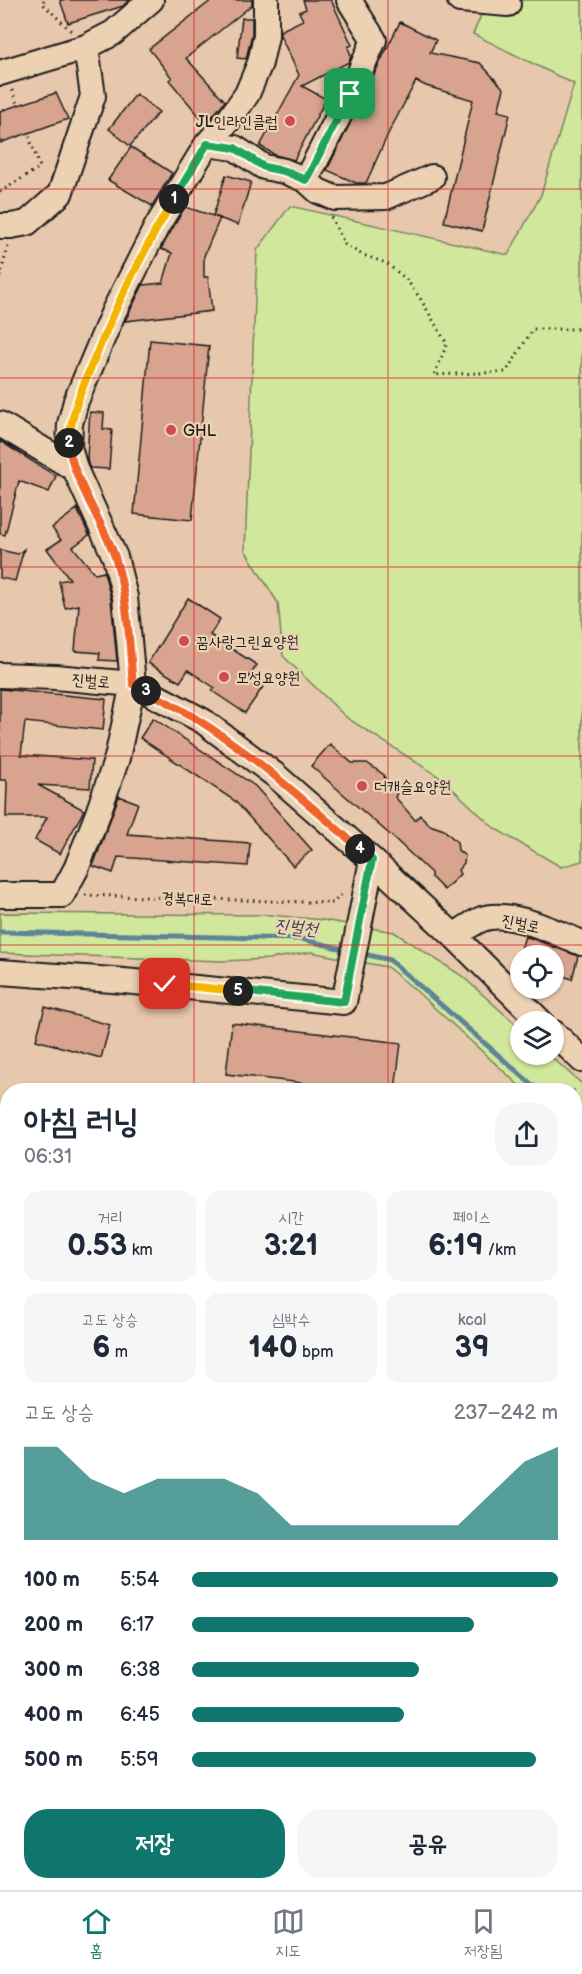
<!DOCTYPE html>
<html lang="ko">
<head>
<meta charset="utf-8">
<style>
	:root { --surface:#fff; --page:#f6f6f7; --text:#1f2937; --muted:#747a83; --line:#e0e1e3; --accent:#0f766e }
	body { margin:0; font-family:"Balsamiq Sans","Poor Story",sans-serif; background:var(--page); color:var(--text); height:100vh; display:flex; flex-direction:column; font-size:22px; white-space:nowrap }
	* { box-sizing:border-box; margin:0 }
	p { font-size:20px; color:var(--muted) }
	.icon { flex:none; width:33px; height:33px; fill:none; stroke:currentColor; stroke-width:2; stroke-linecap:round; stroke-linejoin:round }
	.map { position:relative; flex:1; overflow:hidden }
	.details { position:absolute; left:0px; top:1083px; width:582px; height:807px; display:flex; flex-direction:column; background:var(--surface); border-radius:24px 24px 0 0; box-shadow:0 2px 4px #0004 }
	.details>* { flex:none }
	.buttons { position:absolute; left:510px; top:945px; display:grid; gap:12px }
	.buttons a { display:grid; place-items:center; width:54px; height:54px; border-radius:50%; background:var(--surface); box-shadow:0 2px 4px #0004; font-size:30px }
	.pin { position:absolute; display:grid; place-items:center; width:51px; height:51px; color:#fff; margin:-26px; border-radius:12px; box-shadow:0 3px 9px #0006 }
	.km { position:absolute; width:30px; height:30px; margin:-15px; border-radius:50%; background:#222; color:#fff; font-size:16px; line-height:30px; text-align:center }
	.round { display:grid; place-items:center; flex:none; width:63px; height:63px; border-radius:24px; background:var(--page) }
	.summary { display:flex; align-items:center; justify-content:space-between; height:102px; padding:0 24px }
	h1 { font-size:33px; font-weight:700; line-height:45px }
	.figures { display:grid; grid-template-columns:repeat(3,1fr); gap:9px; height:102px; padding:6px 24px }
	.figures div { display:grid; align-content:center; border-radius:15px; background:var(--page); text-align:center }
	.figures b { font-size:30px; font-weight:700 }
	.figures small { font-size:16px; font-weight:400 }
	.figures p { font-size:16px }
	.chart { height:168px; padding:12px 24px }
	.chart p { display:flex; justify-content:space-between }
	.chart svg { width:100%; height:108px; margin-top:6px; fill:var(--accent); opacity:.7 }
	.primary-button { display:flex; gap:12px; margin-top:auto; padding:12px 24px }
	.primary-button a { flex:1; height:69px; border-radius:24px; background:var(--accent); color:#fff; font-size:24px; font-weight:700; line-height:69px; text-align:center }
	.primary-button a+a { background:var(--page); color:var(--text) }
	ul { padding:0 24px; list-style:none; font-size:20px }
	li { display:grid; grid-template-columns:96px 72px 1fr; align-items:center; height:45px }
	li i { height:15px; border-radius:8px; background:var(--accent) }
	.tab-bar { display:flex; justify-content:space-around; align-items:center; height:84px; border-top:2px solid var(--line); background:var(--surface); font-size:16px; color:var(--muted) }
	.tab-bar a { display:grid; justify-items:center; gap:3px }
	.tab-bar .current { color:var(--accent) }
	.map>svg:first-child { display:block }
	.green { fill:#d1e79c; stroke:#76825c; stroke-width:1.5 }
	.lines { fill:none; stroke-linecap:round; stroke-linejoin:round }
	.stream { stroke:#5d8497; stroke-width:5 }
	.building { fill:#d9a48f; stroke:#1c1c1c; stroke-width:1.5 }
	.minor-casing { stroke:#1c1c1c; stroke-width:28 }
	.path { stroke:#1c1c1c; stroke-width:3; stroke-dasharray:1.5 4.5; stroke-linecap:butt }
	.minor { stroke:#ecd1b3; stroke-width:24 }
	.split-1-casing { stroke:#fff; stroke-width:12 }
	.split-2-casing { stroke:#fff; stroke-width:12 }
	.split-3-casing { stroke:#fff; stroke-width:12 }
	.split-4-casing { stroke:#fff; stroke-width:12 }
	.split-5-casing { stroke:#fff; stroke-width:12 }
	.split-6-casing { stroke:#fff; stroke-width:12 }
	.split-1 { stroke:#22a559; stroke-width:8 }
	.split-2 { stroke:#f5b400; stroke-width:8 }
	.split-3 { stroke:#f0652b; stroke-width:8 }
	.split-4 { stroke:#f0652b; stroke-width:8 }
	.split-5 { stroke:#22a559; stroke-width:8 }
	.split-6 { stroke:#f5b400; stroke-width:8 }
	.grid { fill:none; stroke:#d62828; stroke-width:1.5; stroke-opacity:0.55 }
	.poi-dot { fill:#d1495b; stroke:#ecd1b3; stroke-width:2 }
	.labels { text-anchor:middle; stroke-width:4.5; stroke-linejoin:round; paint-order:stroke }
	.poi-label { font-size:16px; fill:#1c1c1c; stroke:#ecd1b3; text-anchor:start }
	.street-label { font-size:16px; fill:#1c1c1c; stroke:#ecd1b3 }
	.water-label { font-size:18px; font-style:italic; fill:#37474f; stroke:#ecd1b3 }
</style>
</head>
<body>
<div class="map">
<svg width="582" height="1890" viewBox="0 0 582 1890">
	<rect width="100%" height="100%" fill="#e8c8ac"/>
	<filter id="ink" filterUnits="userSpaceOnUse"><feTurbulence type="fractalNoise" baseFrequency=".0167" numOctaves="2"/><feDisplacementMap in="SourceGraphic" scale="12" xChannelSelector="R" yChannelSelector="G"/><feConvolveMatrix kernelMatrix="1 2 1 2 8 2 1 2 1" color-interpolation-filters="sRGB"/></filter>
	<g filter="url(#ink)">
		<path class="green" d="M488 0H582V861L561 867 494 828 441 778 347 718 283 656 278 603 245 550 257 250 290 206 508 255 541 195 574 84 473 34Z
			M0 913 270 915 323 920 394 932 462 976 520 1028V1054L549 1055 582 1084V1150L575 1141 574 1090H524L413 988 387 967 311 952 269 959 221 961 0 953Z
			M574 1774 582 1783V1804L575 1805Z
			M575 1840H582V1890H472L470 1883 574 1882Z"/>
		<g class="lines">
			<path class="stream" d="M0 932 301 939 347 950
				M359 953 390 960 538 1090
				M574 1124 582 1131"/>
		</g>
		<path class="building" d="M60 0H129L123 6 68 23Z
			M212 0H252V5L186 58 225 101 206 124 169 80 172 78 149 49Z
			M303 0H331L352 45 348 47 351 56 349 62 302 86 326 99 294 160 275 155 260 146 299 75 280 35V31L303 20 299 12 306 9Z
			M242 18H252V34L246 59 237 58Z
			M400 22 436 40 430 53 480 63 504 89 498 111 510 114 482 231 444 222 473 100 426 86 416 81 388 134 366 183H356L327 170Z
			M56 93 68 119 0 143V111Z
			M136 94 159 112 130 146 109 129Z
			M131 147 172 173 152 206 108 180Z
			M226 175 251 182 238 225 213 216Z
			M185 207 220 218 204 256V277H208L212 311 125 321 143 285 163 283 172 253 161 249Z
			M150 340 209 346 192 520 134 514Z
			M90 412 104 413 103 429 112 430 109 469 90 468 88 464 87 457Z
			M0 441 56 476 49 492 19 481 5 535 0 534Z
			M77 509 89 535 73 547 95 574 104 572 111 599 117 661 99 660 100 653 75 651 79 605 65 608 59 581 70 579 47 549 61 540 52 528Z
			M24 549 15 581 0 578V550L18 554Z
			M188 598 220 619 210 635 257 665 249 677 263 687 245 713 212 691 215 688 188 670 180 682 148 663Z
			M0 689 106 699 103 730 25 722 21 755 92 760 90 788 38 785 84 810 60 854 35 840 47 817H6L7 783 6 780H0Z
			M153 718 255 786 312 850 293 866 235 801 140 738Z
			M330 744 352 763H367L384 775 385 780 397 793 395 797 415 820 420 815 430 825 444 830 457 842 458 850 465 856 464 863 458 870 460 874 444 890 431 877V873L396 840 311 766Z
			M119 796 138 803 127 834 250 843 248 866 118 857 113 873 93 866Z
			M525 936 578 956 572 979 554 973V956H519Z
			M45 1007 110 1025 101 1058 36 1040Z
			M232 1023 401 1043 395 1090H362L226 1074Z"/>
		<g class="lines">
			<g class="minor-casing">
				<path id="minor" d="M460 0 508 4
					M0 73 86 47 113 33 151 0
					M207 144 235 148 264 167 284 171 306 180 350 94 374 40 349 0
					M306 180 318 191 335 198 386 197 432 177
					M0 226H11L27 223 60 194 93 96 86 47
					M0 424 75 469
					M0 675 55 677 133 684 203 721 275 775 372 860 454 936 541 1022
					M0 895H62L76 869 97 816 117 758 133 684 125 597 115 557 75 469 69 447 70 424 76 401 114 311 157 226 207 144 228 121 247 94 260 63 266 36V0
					M454 936C463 930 472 923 482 919 509 909 557 933 582 943
					M0 972 113 980 344 1002 372 860
					M554 1033 582 1060
					M0 1247 8 1251
					M574 1502 582 1505
					M0 1635 8 1636
					M0 1832H8
					M242 1882 244 1890"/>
			</g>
			<path class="path" d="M44 0 42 3 71 31
				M12 90 18 106
				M0 192 40 167 28 134
				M331 217 345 245 363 255 386 263 406 279 420 298 447 344 434 375 506 372 533 329H582
				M0 277 8 246
				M85 895 333 903 344 892"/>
			<use href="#minor" class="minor"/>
		</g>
	</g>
	<g class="lines" filter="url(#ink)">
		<g class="split-1-casing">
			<path id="split-1" d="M174 199 207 144 235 148 264 167 284 171 306 180 350 94"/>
		</g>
		<g class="split-2-casing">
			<path id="split-2" d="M69 443C71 411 84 384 96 355 118 301 144 249 174 199"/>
		</g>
		<g class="split-3-casing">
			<path id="split-3" d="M69 443C69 472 105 526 115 557 128 598 129 642 133 684L146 691"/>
		</g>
		<g class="split-4-casing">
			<path id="split-4" d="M146 691C229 731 292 790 360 849"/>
		</g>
		<g class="split-5-casing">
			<path id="split-5" d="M238 991 344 1002 372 860 360 849"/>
		</g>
		<g class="split-6-casing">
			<path id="split-6" d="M165 984 238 991"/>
		</g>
		<use href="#split-1" class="split-1"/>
		<use href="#split-2" class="split-2"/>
		<use href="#split-3" class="split-3"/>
		<use href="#split-4" class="split-4"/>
		<use href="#split-5" class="split-5"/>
		<use href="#split-6" class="split-6"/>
	</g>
	<path class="grid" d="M194 0V1090M388 0V1090M0 189H582M0 378H582M0 567H582M0 756H582M0 945H582M0 1134H8M574 1134H582M0 1323H8M574 1323H582M0 1512H8M574 1512H582M0 1701H8M574 1701H582M194 1882V1890M388 1882V1890"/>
	<g class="poi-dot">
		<circle cx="290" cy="121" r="6"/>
		<circle cx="171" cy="430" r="6"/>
		<circle cx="184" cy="641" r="6"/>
		<circle cx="224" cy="677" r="6"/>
		<circle cx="362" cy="786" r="6"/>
	</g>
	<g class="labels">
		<g class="poi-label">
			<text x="278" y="127" text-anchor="end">JL인라인클럽</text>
			<text x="183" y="436">GHL</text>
			<text x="196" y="647">꿈사랑그린요양원</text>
			<text x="236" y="683">모성요양원</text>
			<text x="374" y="792">더캐슬요양원</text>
		</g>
		<g class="street-label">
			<text transform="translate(91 680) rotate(5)" y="6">진벌로</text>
			<text transform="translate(187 898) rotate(2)" y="6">경복대로</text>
			<text transform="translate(521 923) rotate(12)" y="6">진벌로</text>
		</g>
		<g class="water-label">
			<text transform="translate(296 927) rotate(6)" y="6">진벌천</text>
		</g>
	</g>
</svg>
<div class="buttons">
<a><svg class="icon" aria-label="locate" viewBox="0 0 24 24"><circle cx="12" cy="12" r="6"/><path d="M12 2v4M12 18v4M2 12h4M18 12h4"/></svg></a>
<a><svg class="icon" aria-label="layers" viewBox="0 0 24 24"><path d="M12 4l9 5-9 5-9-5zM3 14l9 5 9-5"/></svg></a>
</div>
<div class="pin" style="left:350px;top:94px;background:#1e9e55"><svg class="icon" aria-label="arrive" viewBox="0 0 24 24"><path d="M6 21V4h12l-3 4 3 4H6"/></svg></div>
<div class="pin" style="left:165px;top:984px;background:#d93025"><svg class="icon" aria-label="check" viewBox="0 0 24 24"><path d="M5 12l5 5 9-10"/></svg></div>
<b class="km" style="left:174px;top:199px">1</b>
<b class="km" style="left:69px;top:443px">2</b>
<b class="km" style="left:146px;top:691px">3</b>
<b class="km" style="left:360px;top:849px">4</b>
<b class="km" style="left:238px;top:991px">5</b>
<section class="details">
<div class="summary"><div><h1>아침 러닝</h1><p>06:31</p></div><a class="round"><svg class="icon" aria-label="share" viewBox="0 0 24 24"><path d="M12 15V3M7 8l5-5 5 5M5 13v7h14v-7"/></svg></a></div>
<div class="figures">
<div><p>거리</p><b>0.53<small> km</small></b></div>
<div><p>시간</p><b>3:21</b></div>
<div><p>페이스</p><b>6:19<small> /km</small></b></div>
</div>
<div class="figures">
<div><p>고도 상승</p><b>6<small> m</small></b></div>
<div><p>심박수</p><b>140<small> bpm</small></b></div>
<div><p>kcal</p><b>39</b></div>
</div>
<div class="chart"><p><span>고도 상승</span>237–242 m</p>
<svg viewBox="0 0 160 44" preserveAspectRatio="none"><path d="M0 44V6L10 6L20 19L30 25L40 19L50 19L60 19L70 25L80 38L90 38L100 38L110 38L120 38L130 38L140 25L150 12L160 6V44z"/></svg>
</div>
<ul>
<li><b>100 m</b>5:54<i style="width:100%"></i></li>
<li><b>200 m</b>6:17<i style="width:77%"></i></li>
<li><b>300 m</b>6:38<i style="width:62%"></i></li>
<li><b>400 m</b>6:45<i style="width:58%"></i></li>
<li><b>500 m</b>5:59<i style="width:94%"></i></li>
</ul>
<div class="primary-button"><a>저장</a><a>공유</a></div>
</section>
</div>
<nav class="tab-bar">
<a class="current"><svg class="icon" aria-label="home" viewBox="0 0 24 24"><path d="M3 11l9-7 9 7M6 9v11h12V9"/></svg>홈</a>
<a><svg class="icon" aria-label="map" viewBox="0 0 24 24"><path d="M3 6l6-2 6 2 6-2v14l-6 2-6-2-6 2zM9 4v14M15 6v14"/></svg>지도</a>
<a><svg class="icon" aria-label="saved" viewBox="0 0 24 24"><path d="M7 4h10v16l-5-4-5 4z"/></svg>저장됨</a>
</nav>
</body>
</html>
